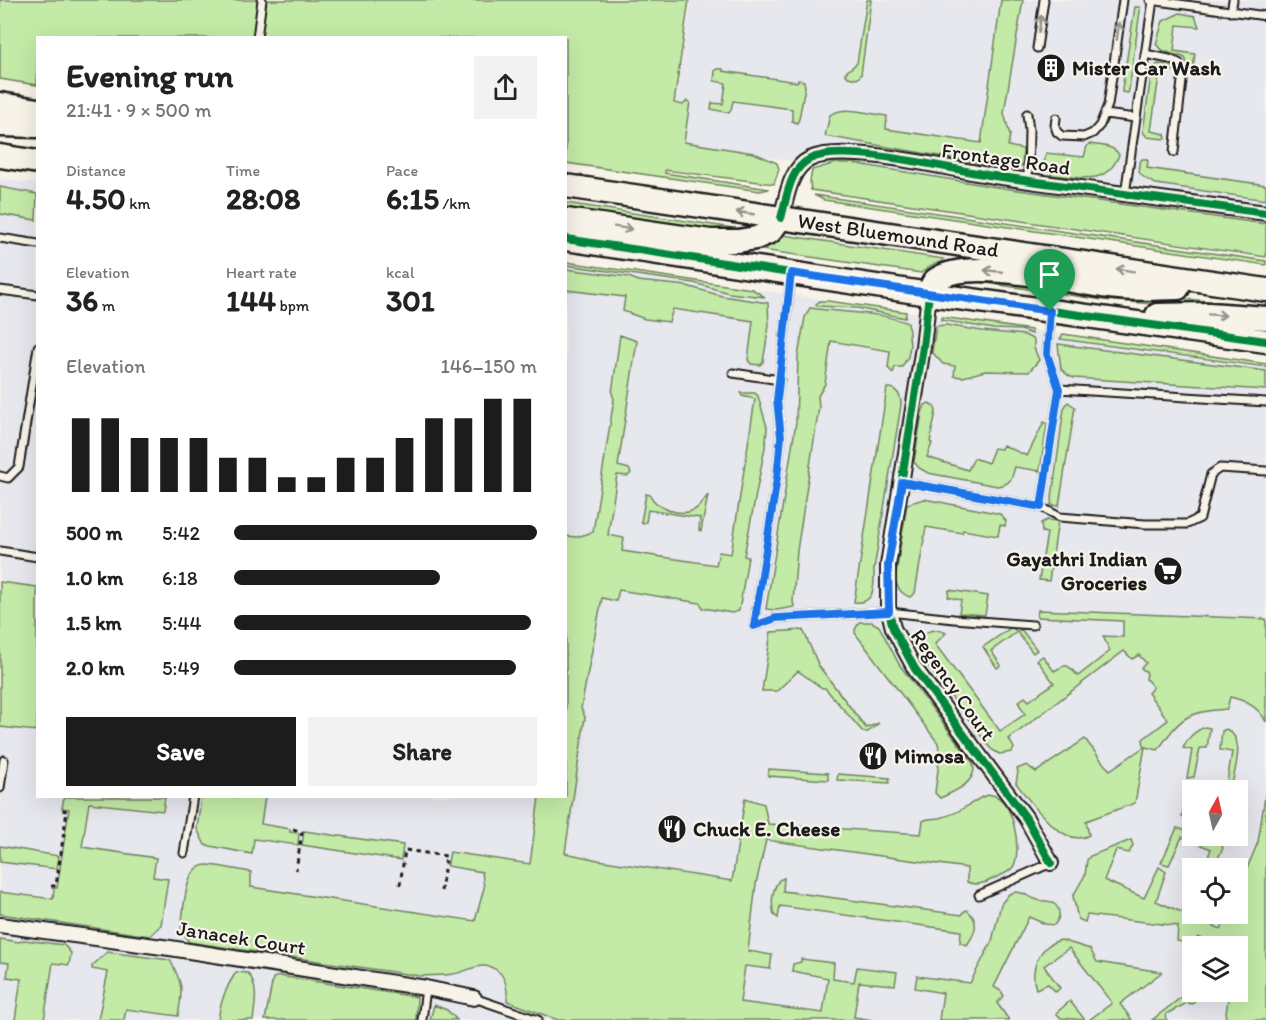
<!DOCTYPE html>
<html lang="en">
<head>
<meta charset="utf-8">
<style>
	:root { --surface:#fff; --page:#f2f2f2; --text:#222; --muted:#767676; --accent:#1c1c1c }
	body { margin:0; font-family:Itim,sans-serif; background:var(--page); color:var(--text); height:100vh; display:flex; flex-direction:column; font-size:22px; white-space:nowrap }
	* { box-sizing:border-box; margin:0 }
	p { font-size:20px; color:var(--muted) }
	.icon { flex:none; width:33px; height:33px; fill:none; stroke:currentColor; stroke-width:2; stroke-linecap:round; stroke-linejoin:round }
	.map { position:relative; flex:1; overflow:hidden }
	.sheet { position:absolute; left:36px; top:36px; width:531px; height:762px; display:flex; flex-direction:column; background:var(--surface); border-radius:0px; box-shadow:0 6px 24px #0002 }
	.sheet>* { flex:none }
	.needle { width:39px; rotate:8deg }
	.controls { position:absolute; left:1182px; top:780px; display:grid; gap:12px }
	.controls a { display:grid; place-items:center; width:66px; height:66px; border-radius:0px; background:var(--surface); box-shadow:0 6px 24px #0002; font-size:30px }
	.pin { position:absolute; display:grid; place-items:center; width:51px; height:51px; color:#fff; margin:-62px -26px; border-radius:50% 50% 50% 0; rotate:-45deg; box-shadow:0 0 6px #0007 }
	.pin .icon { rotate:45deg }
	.round { display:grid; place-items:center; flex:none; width:63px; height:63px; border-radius:0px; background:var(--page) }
	.summary { display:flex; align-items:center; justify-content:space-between; height:102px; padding:0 30px }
	h1 { font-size:33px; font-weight:800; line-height:45px }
	.stats { display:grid; grid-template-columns:repeat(3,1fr); gap:9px; height:102px; padding:6px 30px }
	.stats div { display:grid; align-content:center }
	.stats b { font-size:30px; font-weight:800 }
	.stats small { font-size:16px; font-weight:400 }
	.stats p { font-size:16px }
	.chart { height:168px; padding:12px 30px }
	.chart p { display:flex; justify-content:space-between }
	.chart svg { width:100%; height:108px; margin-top:6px; stroke:var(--accent); stroke-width:6 }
	.action { display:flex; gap:12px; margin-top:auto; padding:12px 30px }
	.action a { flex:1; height:69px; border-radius:0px; background:var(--accent); color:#fff; font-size:24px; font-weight:800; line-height:69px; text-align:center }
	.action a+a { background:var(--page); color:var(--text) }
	ul { padding:0 30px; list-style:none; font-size:20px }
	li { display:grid; grid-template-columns:96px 72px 1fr; align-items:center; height:45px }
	li i { height:15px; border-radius:8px; background:var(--accent) }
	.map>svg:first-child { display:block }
	.built { fill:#e7e7ee; fill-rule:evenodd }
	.green { fill:#c3eaa6; stroke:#708361; stroke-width:1.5 }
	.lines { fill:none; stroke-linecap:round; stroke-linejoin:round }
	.lane-casing { stroke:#1c1c1c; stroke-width:11 }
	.street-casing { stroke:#1c1c1c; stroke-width:18 }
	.primary-casing { stroke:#1c1c1c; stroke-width:27 }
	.path { stroke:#1c1c1c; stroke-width:3; stroke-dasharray:4.5 4.5; stroke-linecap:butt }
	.lane { stroke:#f7f3e8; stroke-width:7 }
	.street { stroke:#f7f3e8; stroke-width:14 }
	.primary { stroke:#f7f3e8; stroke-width:22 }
	.cycleway-casing { stroke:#f7f3e8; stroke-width:11 }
	.cycleway { stroke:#00873e; stroke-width:8 }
	.oneway { stroke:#94928c }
	.route-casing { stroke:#fff; stroke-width:12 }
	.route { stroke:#1a73e8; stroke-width:8 }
	.labels { text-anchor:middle; stroke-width:4.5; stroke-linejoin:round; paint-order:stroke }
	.poi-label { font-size:21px; font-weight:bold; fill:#1c1c1c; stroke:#f7f3e8; text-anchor:start }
	.street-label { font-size:21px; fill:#1c1c1c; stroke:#f7f3e8 }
</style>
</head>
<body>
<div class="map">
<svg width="1266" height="1020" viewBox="0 0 1266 1020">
	<rect width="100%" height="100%" fill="#f7f3e8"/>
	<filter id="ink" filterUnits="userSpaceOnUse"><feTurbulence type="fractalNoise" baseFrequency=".0167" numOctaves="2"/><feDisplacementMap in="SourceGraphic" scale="12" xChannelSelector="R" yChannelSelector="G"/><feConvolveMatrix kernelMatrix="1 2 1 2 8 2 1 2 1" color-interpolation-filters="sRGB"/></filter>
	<g filter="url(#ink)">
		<path class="built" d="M691 0H1266V231L1114 210 669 142Z
			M0 179 37 184 38 796H566V262L1266 364V971L1238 946H1192V992H1237L1233 1020H0ZM1192 790H1238V836H1192ZM1192 868H1238V914H1192Z"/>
		<path class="green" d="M0 0H689L674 103 683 105 687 101 690 102 684 142 754 153 777 163 779 169 774 184 665 170V173L769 189 760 191 566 163V38H38L37 85 0 79Z
			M867 0H871L861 75 857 79 848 77 845 73 857 63Z
			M1001 0H1023L1004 113 1010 135 1008 146 1023 149 1022 166 1008 164V168L825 136 830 115C845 105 870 114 887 116L886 129 981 143Z
			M1135 7H1140V11L1129 90 1128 93 1122 92V89Z
			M1180 13 1195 16 1199 27 1177 25 1174 51 1195 54 1193 69 1189 68 1185 58C1176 53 1162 54 1156 44L1163 21Z
			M1158 64 1175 67V71L1160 69 1151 131 1165 134 1166 138 1164 139 1147 137 1143 132 1152 68Z
			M718 69H723V71L797 82 798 80 804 81 805 87 799 119 797 123 792 121V109L733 101 731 110 729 113 711 109 712 103 723 104 726 83 714 81 715 71Z
			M1090 144C1100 146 1114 145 1119 155 1106 187 1080 177 1052 175L1051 171 1043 169 1046 153 1084 157 1087 146Z
			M1142 159H1146L1148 161 1147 168 1266 185V200L1156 184C1145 179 1132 173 1142 159Z
			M836 163H851L996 187 1266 224V257L811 190 810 181 812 170Z
			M0 187 37 194 36 220 0 214Z
			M814 195 1266 261V265L824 200Z
			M566 203 747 230 734 235 566 213Z
			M783 235 944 259 943 261 932 265 921 273 755 249Z
			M566 262 752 289 765 297 729 293 694 283 566 265Z
			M566 269 629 277 638 281 687 286 722 296 768 303 769 326 763 362 760 365 751 364 748 360 753 321 673 309 669 322 645 319 623 311 625 297 566 290Z
			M959 276 1266 307V313L1103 300 959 279Z
			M820 301H828L906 312 905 318 857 308 818 306 816 304Z
			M810 308C843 313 876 311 908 323L910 346 908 357 902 367H895L893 373 888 368 890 351 831 341 825 384 818 396 819 407 797 551 793 601 794 607 777 610 766 609 796 422 798 356 805 317Z
			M942 317 1031 330 1032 334 1021 330 994 329 941 320Z
			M946 325 982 331 1025 335 1034 340V348L1039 360 1029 372 985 371 963 377 954 376 955 366 943 364 932 352 936 326Z
			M1063 334 1266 364V367L1060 339Z
			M620 335 637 341 618 466 629 469 631 473 628 476 617 475 608 535 624 538 622 551 716 565 719 552 731 554 755 399 742 396 741 393H755L758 396 767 427 766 442 744 556 748 557 739 611 732 613 703 608 700 603 619 590 616 601 602 598 581 708 585 717 565 853 598 860 732 881 745 798 764 804 768 824 921 834 923 821C928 818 934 819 940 818 947 816 956 813 962 809 971 805 980 795 991 795 1013 796 1023 851 1013 867 1008 874 1000 875 993 879 986 883 975 886 967 882V868L766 840 756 884 748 951 772 955 770 969 745 966 740 1002 823 1013 828 978 792 971 793 964 801 962V959L834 963 833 979 854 982 857 967 897 972 895 985 859 982 854 1017 873 1020H558L507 1001C508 985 504 968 485 966 475 965 463 973 453 974 442 976 430 975 420 976L189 942 181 930C184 912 183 864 208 865 222 866 237 870 251 872V887L475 921 484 888 482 872 447 866 450 852 530 864 539 797 566 796V536L577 537 593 532 614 399 612 393Z
			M1058 344 1266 371V390L1074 378 1069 376 1061 369Z
			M887 388H891C899 392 901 396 901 405L874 569C874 584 876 605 854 602Z
			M1068 402 1075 407 1059 506 1051 505 1064 408Z
			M929 403 934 406 936 411 930 442 932 443 927 457 968 470 974 458 988 463 994 448 1001 449 1003 445 1027 456 1044 422 1047 424 1040 471 1015 467C1012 478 1011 485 997 486L928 473 919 468 914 462 922 413 925 405Z
			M646 494 650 495C656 508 680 517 694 510 701 506 704 500 708 495L701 531 699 530 700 518 648 510 646 522 643 523 641 522Z
			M924 499 991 512 1000 514 1006 521 1005 526 1000 525 998 536 963 530 962 533 926 527 915 593 910 597C899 593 895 586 896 575L907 504Z
			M1047 520 1058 521 1049 581 1039 580 1047 533 1042 532 1041 523Z
			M0 582 37 587V731L0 727Z
			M949 590 988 596 985 615 959 613 961 600 948 597Z
			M1038 610 1266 619V722C1260 708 1245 700 1230 697L1227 709C1186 712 1181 717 1158 750L1145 747 1135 803 1086 821 1089 835C1064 851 1029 800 1016 783L1018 772 1017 769 1027 765 1036 772 1085 739 1105 765 1110 770 1144 747 1143 739 1168 720 1148 693 1153 687 1146 679 1147 673 1141 668 1146 663 1139 655 1132 659 1124 651 1009 739 1014 748 1012 752 999 754 991 749 923 659 916 646C921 632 933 626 946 633L935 644 1000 731 1025 714 1018 702 1025 697 1029 701 1054 683 1037 660 1043 656 1054 671C1069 663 1066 664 1078 676L1110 651 1103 636 1123 637V621L1037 617Z
			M859 622H872L879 626 899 664 973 763C979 782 954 792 940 798L935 793 940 754 938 743 855 633V630Z
			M1012 627 1017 632 1021 629 1037 650 1033 653 1017 632 991 651 1001 665 997 668 983 647Z
			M803 630 819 666 866 728 879 723 868 732H863L825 688H822L798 671 777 691H762L771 632Z
			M1205 727 1210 728 1207 748H1200L1194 777 1187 778 1192 750 1183 748C1189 737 1193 732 1205 727Z
			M1226 729C1245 738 1236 764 1233 780L1230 783 1227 782 1232 752 1220 750 1222 731Z
			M769 769 828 773V780L768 776Z
			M838 774 890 778 889 783 837 780Z
			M1187 782 1193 785 1190 815 1192 816V821L1182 817Z
			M1266 790V1020H1225L1229 992H1238V946H1219L1198 937 1192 945 1177 941 1178 926 1087 915 1085 922 1078 919 1073 896 1085 875 1087 860 1090 856 1131 840 1133 845 1129 853 1116 850 1104 880 1144 898 1159 867 1166 872 1156 901 1184 913 1192 894 1191 916 1221 929 1228 914H1238V890L1258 842Z
			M64 797H165L163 811 89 803 82 847 156 858 153 877 168 879 161 925 150 936 0 914V892L53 899 54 888H57L69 809 62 808Z
			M265 797 261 824 290 829V832L299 833 298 845 254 839 252 854 205 845 197 829 201 797Z
			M1177 828 1192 832V836H1206L1218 838 1223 848 1217 860H1214L1211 868H1204L1211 849 1182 837 1169 865 1161 863Z
			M304 831 403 845 401 860 302 845Z
			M0 846 59 856 57 869 0 862Z
			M784 878 783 891 962 915 963 912 967 910C980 921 976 932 967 945L960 943 961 931 780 906 778 918 774 915C771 903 772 890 779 880Z
			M1015 892C1025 892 1029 898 1038 900 1043 902 1049 900 1053 903 1062 909 1060 919 1054 925L1045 924 1029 917 994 987 1001 991 1004 996 997 1003 1009 1020H939L943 993 915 988 917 976 970 983 992 941 1001 904 1009 894Z
			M0 939 19 942 24 940 64 945 71 953 69 965 53 963 44 1020H15L21 979 7 977 9 963 0 962Z
			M1061 940 1090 949 1097 962 1162 972 1120 1004 1132 1020H1089L1112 1003 1069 948 1044 966 1060 988 1056 992 1048 984 1036 989C1029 969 1040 944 1061 940Z
			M107 952 170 960C183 984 183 989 178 1016L126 1009 124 1020H98L108 972 92 969V966Z
			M236 972 248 973C259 987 255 1004 253 1020H218C220 1001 226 987 236 972Z
			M279 976 417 997 416 1020H265L273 978Z
			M1192 989V992H1200L1193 1004 1187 1003 1166 1014 1167 1020H1152Z
			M1070 1001 1085 1020 1061 1018 1056 1013Z
			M434 1005 447 1010 457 1020H430Z"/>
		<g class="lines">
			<g class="lane-casing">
				<path id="lane" d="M1150 0 1266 16
					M1231 12 1233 0
					M257 38 262 0
					M1037 48 1044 0
					M1145 54 1169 59 1179 63 1183 72 1174 152
					M1027 114 1029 130 1028 181
					M1105 114 1136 118
					M1056 118 1055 126 1057 132 1062 136 1084 137 1093 133 1100 125 1108 105 1123 0
					M1125 194 1153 0
					M0 238 38 244
					M791 275 777 400 781 437 777 478 754 626 776 618 889 612 954 619 1033 625
					M0 290 38 295
					M1050 314 1047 354 1059 389 1266 402
					M733 373 780 380
					M0 476 8 478 19 467 38 347
					M902 482 1041 507 1059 389
					M1041 507 1060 517 1145 524H1187L1200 518 1211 474 1220 468 1266 471
					M0 551 38 557
					M0 788 4 760
					M184 853 193 796
					M979 895 1051 863
					M474 998 538 1020
					M422 1020 426 988"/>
			</g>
			<g class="street-casing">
				<path id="street" d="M781 218C787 198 789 169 810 159 844 142 953 170 994 176 1085 189 1175 201 1266 213
					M929 294 923 347 888 565V607L893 628 915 669 1026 818 1051 863
					M0 925 170 948 426 988 474 998"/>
			</g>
			<g class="primary-casing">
				<g id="primary">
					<path d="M0 104 38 110"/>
					<path d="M0 125 38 126"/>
					<path d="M0 156 38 162"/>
					<path id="s1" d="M566 186 1266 290"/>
					<path d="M566 220 710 241H738L756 238 770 232 781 218"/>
					<path d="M566 239 929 294 1266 341"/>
					<path d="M929 294C931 288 932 282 937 279 971 257 1069 282 1109 287 1132 290 1155 289 1178 288"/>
					<path d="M1157 315 1209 314 1266 318"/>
				</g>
			</g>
			<path class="path" d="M293 829 302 832 296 870
				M400 885 405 850 446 856 441 891
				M51 886H56L67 811 62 810"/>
			<use href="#lane" class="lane"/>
			<use href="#street" class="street"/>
			<use href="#primary" class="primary"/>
			<g class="cycleway-casing">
				<path id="cycleway" d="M781 218C787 198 789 169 810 159 844 142 953 170 994 176 1085 189 1175 201 1266 213
					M566 239 929 294 1266 341
					M929 294 923 347 888 565V607L893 628 915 669 1026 818 1051 863"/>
			</g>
			<use href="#cycleway" class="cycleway"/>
		</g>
		<defs><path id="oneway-shaft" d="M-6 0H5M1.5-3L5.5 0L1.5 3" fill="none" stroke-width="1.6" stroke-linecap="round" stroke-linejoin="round" transform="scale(1.5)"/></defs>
		<g class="oneway">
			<use href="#oneway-shaft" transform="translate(1040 24) rotate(-82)"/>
			<use href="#oneway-shaft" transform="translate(1118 31) rotate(-82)"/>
			<use href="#oneway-shaft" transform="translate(745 213) rotate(-172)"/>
			<use href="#oneway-shaft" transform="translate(623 228) rotate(9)"/>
			<use href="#oneway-shaft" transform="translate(1125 270) rotate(-171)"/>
			<use href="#oneway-shaft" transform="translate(993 271) rotate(-175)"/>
			<use href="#oneway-shaft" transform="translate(1217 315) rotate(4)"/>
		</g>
	</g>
	<g class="lines" filter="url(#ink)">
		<g class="route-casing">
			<path id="route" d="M791 273 1050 311 1047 354 1059 389 1041 507 902 482 888 565 889 612 776 618 754 626 777 478 781 437 777 400Z"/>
		</g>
		<use href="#route" class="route"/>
	</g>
	<defs>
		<g id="building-disc" transform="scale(1.5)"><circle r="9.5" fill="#1c1c1c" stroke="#f7f3e8"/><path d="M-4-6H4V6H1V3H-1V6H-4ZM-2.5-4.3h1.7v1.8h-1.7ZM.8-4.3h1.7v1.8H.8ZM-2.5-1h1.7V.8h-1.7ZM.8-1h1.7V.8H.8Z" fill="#fff"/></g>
		<g id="supermarket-disc" transform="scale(1.5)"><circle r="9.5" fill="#1c1c1c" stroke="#f7f3e8"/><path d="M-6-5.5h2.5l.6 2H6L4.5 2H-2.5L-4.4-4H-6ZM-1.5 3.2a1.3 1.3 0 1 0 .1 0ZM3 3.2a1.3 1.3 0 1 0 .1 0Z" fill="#fff"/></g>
		<g id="restaurant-disc" transform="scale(1.5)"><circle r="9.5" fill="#1c1c1c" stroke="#f7f3e8"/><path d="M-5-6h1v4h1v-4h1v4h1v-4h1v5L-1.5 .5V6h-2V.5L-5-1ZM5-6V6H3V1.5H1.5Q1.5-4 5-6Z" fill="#fff"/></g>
	</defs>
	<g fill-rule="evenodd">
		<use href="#building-disc" x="1051" y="68"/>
		<use href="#supermarket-disc" x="1168" y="571"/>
		<use href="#restaurant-disc" x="873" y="756"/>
		<use href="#restaurant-disc" x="672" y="829"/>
	</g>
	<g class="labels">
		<g class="poi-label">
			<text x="1072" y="75">Mister Car Wash</text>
			<text x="1147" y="566" text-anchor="end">Gayathri Indian<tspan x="1147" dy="24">Groceries</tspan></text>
			<text x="894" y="763">Mimosa</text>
			<text x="693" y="836">Chuck E. Cheese</text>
		</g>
		<g class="street-label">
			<text transform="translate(1006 159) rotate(8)" y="7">Frontage Road</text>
			<text dy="7" stroke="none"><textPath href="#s1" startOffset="336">West Bluemound Road</textPath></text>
			<text transform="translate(953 685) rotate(55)" y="7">Regency Court</text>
			<text transform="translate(241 938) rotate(9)" y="7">Janacek Court</text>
		</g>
	</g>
</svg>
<div class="controls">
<a><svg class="needle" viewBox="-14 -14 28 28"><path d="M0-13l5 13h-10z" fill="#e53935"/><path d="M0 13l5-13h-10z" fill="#767676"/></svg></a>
<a><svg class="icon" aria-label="locate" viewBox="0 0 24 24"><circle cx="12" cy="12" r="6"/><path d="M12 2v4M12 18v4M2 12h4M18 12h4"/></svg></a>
<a><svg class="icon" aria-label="layers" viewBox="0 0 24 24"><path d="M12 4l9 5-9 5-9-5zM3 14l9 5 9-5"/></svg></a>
</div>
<div class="pin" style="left:1050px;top:311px;background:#1e9e55"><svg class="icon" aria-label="arrive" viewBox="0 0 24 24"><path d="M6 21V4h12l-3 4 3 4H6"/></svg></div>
<section class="sheet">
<div class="summary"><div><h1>Evening run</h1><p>21:41 · 9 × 500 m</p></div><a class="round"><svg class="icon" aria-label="share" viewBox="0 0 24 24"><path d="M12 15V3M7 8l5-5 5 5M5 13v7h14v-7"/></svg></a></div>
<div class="stats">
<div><p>Distance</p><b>4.50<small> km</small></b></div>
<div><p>Time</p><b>28:08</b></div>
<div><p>Pace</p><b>6:15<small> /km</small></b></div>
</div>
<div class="stats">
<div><p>Elevation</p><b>36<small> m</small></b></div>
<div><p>Heart rate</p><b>144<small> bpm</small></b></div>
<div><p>kcal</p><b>301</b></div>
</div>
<div class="chart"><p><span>Elevation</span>146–150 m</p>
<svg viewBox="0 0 160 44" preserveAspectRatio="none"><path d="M5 44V14M15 44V14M25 44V22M35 44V22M45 44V22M55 44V30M65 44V30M75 44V38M85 44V38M95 44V30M105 44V30M115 44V22M125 44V14M135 44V14M145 44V6M155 44V6"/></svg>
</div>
<ul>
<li><b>500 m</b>5:42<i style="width:100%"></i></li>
<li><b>1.0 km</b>6:18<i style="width:68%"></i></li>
<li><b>1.5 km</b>5:44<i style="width:98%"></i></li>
<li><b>2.0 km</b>5:49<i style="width:93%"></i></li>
</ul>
<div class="action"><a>Save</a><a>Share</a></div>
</section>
</div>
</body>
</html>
